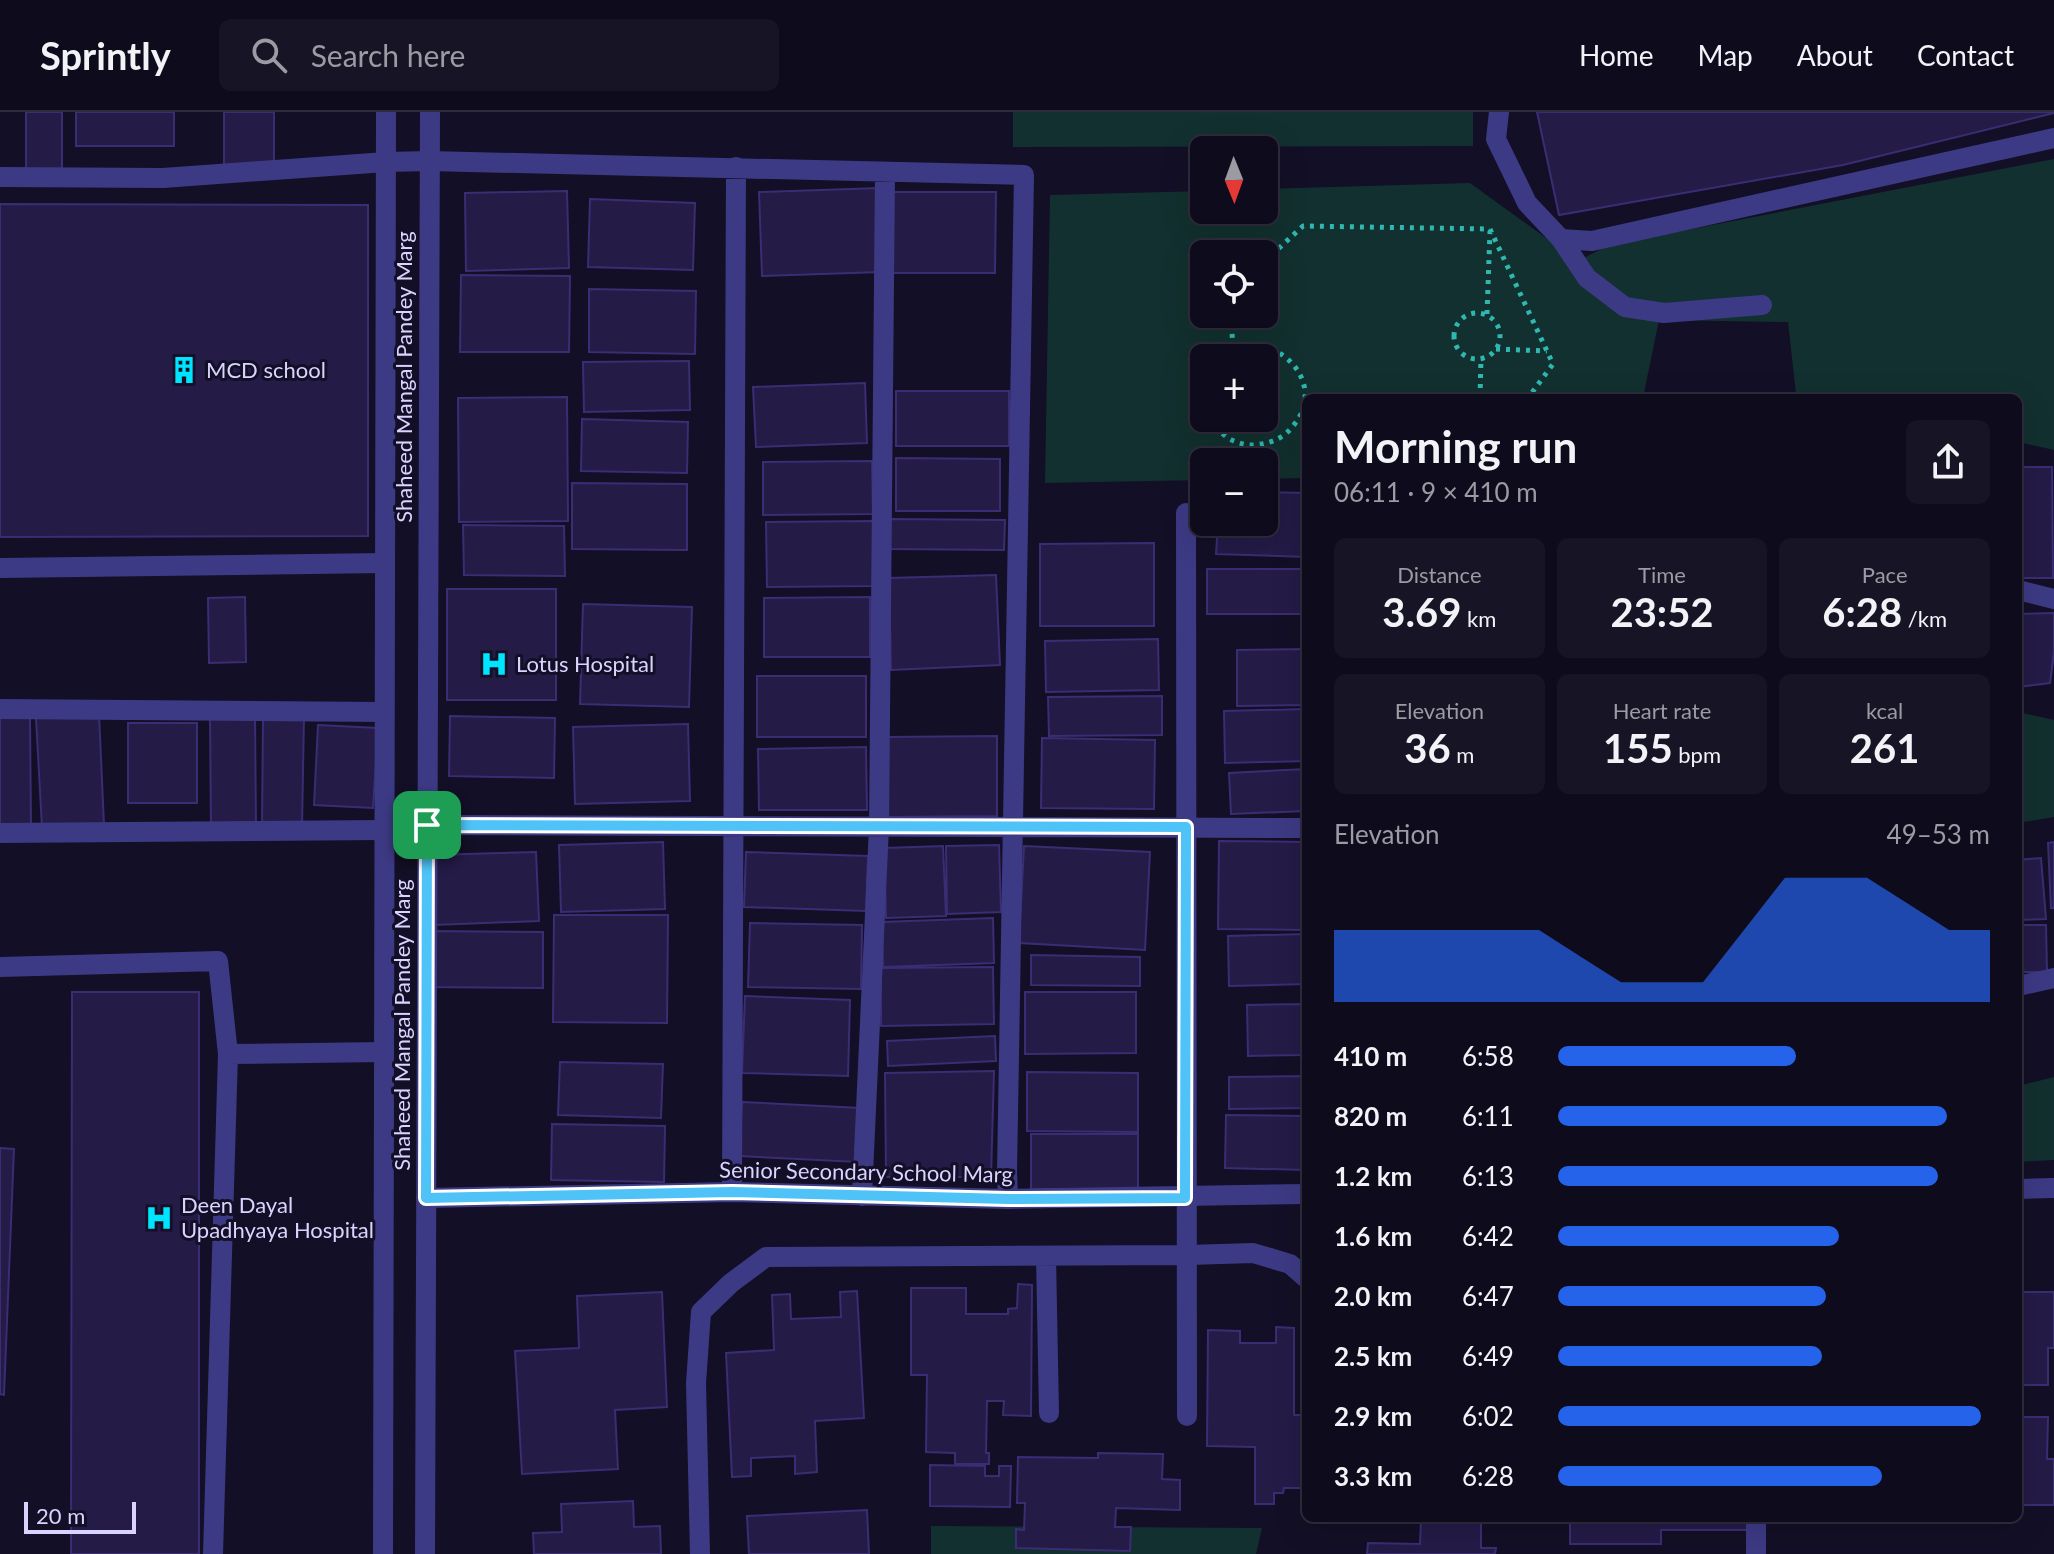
<!DOCTYPE html>
<html lang="en">
<head>
<meta charset="utf-8">
<style>
	:root { --surface:#0e0b1c; --page:#171425; --text:#f1f3f6; --muted:#9b9ba3; --line:#2e2b3b; --accent:#2563eb }
	body { margin:0; font-family:Lato,sans-serif; background:var(--page); color:var(--text); height:100vh; display:flex; flex-direction:column; font-size:30px; white-space:nowrap }
	* { box-sizing:border-box; margin:0 }
	p { font-size:26px; color:var(--muted) }
	.icon { flex:none; width:44px; height:44px; fill:none; stroke:currentColor; stroke-width:2; stroke-linecap:round; stroke-linejoin:round }
	.map { position:relative; flex:1; overflow:hidden }
	.sheet { position:absolute; left:1302px; top:282px; width:720px; height:1128px; display:flex; flex-direction:column; background:var(--surface); border-radius:12px; box-shadow:0 8px 32px #0002,0 0 0 2px var(--line) }
	.sheet>* { flex:none }
	.needle { width:52px; rotate:179deg }
	.tools { position:absolute; left:1190px; top:24px; display:grid; gap:16px }
	.tools a { display:grid; place-items:center; width:88px; height:88px; border-radius:12px; background:var(--surface); box-shadow:0 8px 32px #0002,0 0 0 2px var(--line); font-size:40px }
	.scale { position:absolute; left:24px; bottom:20px; width:112px; box-sizing:border-box; padding-left:8px; border:4px solid #d9d4ff; border-top:0; font-size:22px; line-height:28px; white-space:nowrap; color:#d9d4ff; -webkit-text-stroke:6px #130f26; paint-order:stroke }
	.pin { position:absolute; display:grid; place-items:center; width:68px; height:68px; color:#fff; margin:-34px; border-radius:16px; box-shadow:0 4px 12px #0006 }
	.round { display:grid; place-items:center; flex:none; width:84px; height:84px; border-radius:12px; background:var(--page) }
	.headline { display:flex; align-items:center; justify-content:space-between; height:136px; padding:0 32px }
	h1 { font-size:44px; font-weight:700; line-height:60px }
	.metrics { display:grid; grid-template-columns:repeat(3,1fr); gap:12px; height:136px; padding:8px 32px }
	.metrics div { display:grid; align-content:center; border-radius:12px; background:var(--page); text-align:center }
	.metrics b { font-size:40px; font-weight:700 }
	.metrics small { font-size:22px; font-weight:400 }
	.metrics p { font-size:22px }
	.chart { height:224px; padding:16px 32px }
	.chart p { display:flex; justify-content:space-between }
	.chart svg { width:100%; height:144px; margin-top:8px; fill:var(--accent); opacity:.7 }
	ul { padding:0 32px; list-style:none; font-size:26px }
	li { display:grid; grid-template-columns:128px 96px 1fr; align-items:center; height:60px }
	li i { height:20px; border-radius:10px; background:var(--accent) }
	header { display:flex; align-items:center; gap:48px; box-sizing:border-box; height:112px; padding:0 40px; background:var(--surface); border-bottom:2px solid var(--line) }
	header strong { font-size:38px }
	nav { display:flex; gap:44px; margin-inline-start:auto; font-size:28px }
	.search { width:560px; height:72px; background:var(--page); display:flex; align-items:center; gap:20px; box-sizing:border-box; padding:0 28px; border-radius:12px; color:var(--muted); font-size:30px }
	.map>svg:first-child { display:block }
	.green { fill:#12302f; fill-rule:evenodd }
	.building { fill:#241b47; stroke:#3b2d73; stroke-width:2 }
	.lines { fill:none; stroke-linecap:round; stroke-linejoin:round }
	.path { stroke:#2fb8b0; stroke-width:5; stroke-dasharray:4 6; stroke-linecap:butt }
	.service { stroke:#3d3a85; stroke-width:20 }
	.minor { stroke:#3d3a85; stroke-width:20 }
	.tertiary { stroke:#3d3a85; stroke-width:20 }
	.route-casing { stroke:#fff; stroke-width:16 }
	.route { stroke:#4fc3f7; stroke-width:10 }
	.labels { text-anchor:middle; stroke-width:6; stroke-linejoin:round; paint-order:stroke }
	.poi-label { font-size:22px; fill:#d9d4ff; stroke:#130f26; text-anchor:start }
	.street-label { font-size:22px; fill:#d9d4ff; stroke:#130f26 }
</style>
</head>
<body>
<header>
<strong>Sprintly</strong>
<div class="search"><svg class="icon" aria-label="search" viewBox="0 0 24 24"><circle cx="10" cy="10" r="6"/><path d="M15 15l6 6"/></svg>Search here</div>
<nav><a>Home</a><a>Map</a><a>About</a><a>Contact</a></nav>
</header>
<div class="map">
<svg width="2054" height="1442" viewBox="0 0 2054 1442">
	<rect width="100%" height="100%" fill="#130f26"/>
	<path class="green" d="M1013 0H1473V34L1013 35Z
		M2054 47V338L2018 330V286H1816L1796 282 1788 210 1659 208 1643 286H1306V366L1264 367V350H1204V368L1045 371 1050 83 1204 79V98H1264V77L1470 71 1578 149 1609 133ZM1204 142H1264V202H1204ZM1204 246H1264V306H1204Z
		M2018 600 2054 608V705L2018 711Z
		M2054 965V1048L2018 1050V974Z
		M931 1414 1262 1416 1256 1442H931Z"/>
	<path class="building" d="M26 0H62V58H26Z
		M76 0H174V34H76Z
		M224 0H274V56H224Z
		M1537 0H2054V1L1843 53 1559 103Z
		M879 76 881 160 762 164 759 80Z
		M567 79 569 156 466 159 465 81Z
		M888 80H996L995 161H888Z
		M590 87 695 91 693 158 588 155Z
		M0 92 368 93V424L0 425Z
		M461 163 570 164 569 240H460Z
		M589 177 696 179 695 242 589 240Z
		M689 249 690 298 584 300 583 250Z
		M865 271 867 331 756 335 753 275Z
		M896 279H1009V334H896Z
		M567 285 568 409 459 410 458 286Z
		M582 307 688 310 687 361 581 359Z
		M896 346 1000 347V399H896Z
		M872 349 873 402 763 403V350Z
		M2018 355H2052L2053 466H2018Z
		M572 371 687 372V438L572 437Z
		M1264 380 1306 381V445L1216 442 1218 410H1264Z
		M890 407 1005 408 1004 438 890 437Z
		M874 409 875 474 767 475 766 410Z
		M463 413 564 414 565 464 464 463Z
		M1154 431V514H1040V432Z
		M1207 457H1306V502H1207Z
		M996 463 1000 553 891 558 889 466Z
		M447 477H556V588H447Z
		M245 485 246 550 209 551 208 486Z
		M870 485V545H764V486Z
		M583 492 692 495 689 595 580 592Z
		M2054 501V540L2050 571 2018 575V502Z
		M1158 527 1159 578 1046 580 1045 529Z
		M1306 537V593L1237 594V538Z
		M757 564H866V625H757Z
		M1162 584V623L1049 624 1048 585Z
		M1306 597V649L1225 651 1224 599Z
		M99 602 104 713 42 716 36 606Z
		M210 603H255L256 717 211 718Z
		M304 603 302 717H262L263 605Z
		M450 604 555 606 554 666 449 664Z
		M30 605 31 717 0 718V606Z
		M128 611H197V691H128Z
		M688 612 690 689 575 692 573 615Z
		M318 613 378 616 373 696 314 693Z
		M997 624V704L886 705 885 625Z
		M1042 626 1155 628 1154 697 1041 696Z
		M866 635 867 698H759L758 637Z
		M1306 657V699L1231 702 1229 661Z
		M1219 729 1306 730V818L1218 817Z
		M663 730 665 797 561 800 559 733Z
		M2054 730V796H2051L2048 731Z
		M999 733 1001 800 947 802 946 734Z
		M943 734 946 804 886 806 884 736Z
		M1024 734 1150 740 1145 838 1019 831Z
		M536 740 539 809 434 813 432 743Z
		M746 740 868 744 866 799 744 795Z
		M2041 746 2046 807 2018 808V748Z
		M554 803H668L667 911 553 910Z
		M993 806 994 851 883 855 882 810Z
		M750 811 862 813 861 877 748 875Z
		M2018 813H2046L2047 860H2018Z
		M427 819 543 820V876L427 875Z
		M1306 822V872L1229 874 1228 824Z
		M1031 843 1140 845V874L1031 873Z
		M993 855 994 912 881 914V856Z
		M72 880H199V1442H71Z
		M1025 880H1136V941L1025 942Z
		M745 884 850 888 848 964 742 961Z
		M1306 892V943L1248 944 1247 893Z
		M995 924 996 949 888 954 887 929Z
		M560 950 663 952 661 1006 558 1003Z
		M994 959 991 1065H886L885 961Z
		M1027 960 1138 961V1020L1027 1019Z
		M1306 964V996L1229 997V965Z
		M742 990 860 996 858 1050 739 1044Z
		M1226 1003 1306 1004V1058L1225 1056Z
		M552 1012 665 1014 664 1070 551 1068Z
		M1031 1022H1138V1077H1031Z
		M0 1036 14 1037 4 1283 0 1282Z
		M1018 1172 1032 1173 1031 1304 1003 1303 1004 1289H987L986 1341H989V1352H955V1341L926 1340 927 1263H911V1176H966V1202H1008V1197L1017 1196Z
		M857 1179 864 1306 815 1309 817 1360 795 1362V1344L751 1346V1364L732 1365 726 1241 774 1238 772 1183 790 1182 791 1207 841 1205 840 1180Z
		M662 1180 667 1295 615 1298 618 1357 522 1362 515 1239 579 1236 577 1184Z
		M2018 1180H2054V1236H2048V1273H2018Z
		M1276 1215 1294 1216V1303H1303V1284H1306V1376H1284L1283 1381H1274V1392H1255V1335L1207 1334 1208 1218 1240 1219V1231H1276Z
		M2018 1305H2048L2047 1347H2054V1393H2018Z
		M1098 1341 1163 1342 1162 1367 1180 1368V1398L1116 1396 1115 1415H1131L1130 1439 1016 1436V1417L1024 1418 1025 1391H1017L1018 1345 1098 1346Z
		M930 1353 985 1354V1364H999V1354H1011L1010 1395 930 1394Z
		M633 1389 634 1415 660 1414 661 1442H534L533 1421 562 1420 561 1392Z
		M867 1398 869 1442H749L747 1404Z
		M1421 1406H1481V1436H1496L1495 1442H1367L1368 1431 1420 1432Z
		M1570 1406H1749V1418H1661V1432H1570Z"/>
	<g class="lines">
		<path class="path" d="M1490 117 1553 252 1528 286
			M1264 150 1303 114 1490 117
			M1454 224a23 23 0 1 1 46 0a23 23 0 1 1-46 0Z
			M1231 202 1233 238
			M1487 202 1490 119
			M1496 237 1547 239
			M1204 276V281
			M1480 286 1481 246
			M1210 306C1219 323 1236 334 1255 333 1271 331 1283 327 1293 314 1332 269 1269 208 1221 246"/>
		<path class="service" d="M1561 127 1587 166 1625 195 1664 201 1762 193
			M0 855 218 849 228 942 384 940
			M213 1442 228 942"/>
		<path class="minor" d="M1499 0 1496 27 1527 91 1561 127 1592 129 2054 26
			M0 65 163 66 386 50 429 49 1024 63 1007 1060 1008 1087
			M1186 401 1187 1304
			M0 456 384 451
			M2018 478 2054 487
			M0 597 384 600
			M427 713 1306 716
			M0 721 384 718
			M2018 874 2054 866
			M2018 1077 2054 1076
			M732 1080 736 55
			M862 1084 879 715 885 60
			M426 1086 732 1080 1008 1087 1306 1082
			M1046 1144 1049 1301
			M700 1442 696 1271 701 1200 731 1171 766 1145 1188 1143 1253 1141 1290 1152 1306 1166
			M1756 1442V1406"/>
		<path class="tertiary" d="M383 1442 386 0
			M425 1442 430 0"/>
	</g>
	<g class="lines">
		<g class="route-casing">
			<path id="route" d="M427 713 1186 715 1185 1086 1008 1087 732 1080 426 1086Z"/>
		</g>
		<use href="#route" class="route"/>
	</g>
	<defs>
		<g id="building-bare" transform="scale(2.16)"><path d="M-4-6H4V6H1V3H-1V6H-4ZM-2.5-4.3h1.7v1.8h-1.7ZM.8-4.3h1.7v1.8H.8ZM-2.5-1h1.7V.8h-1.7ZM.8-1h1.7V.8H.8Z" fill="#00e5ff" stroke="#130f26" stroke-width="2.5" paint-order="stroke"/></g>
		<g id="hospital-bare" transform="scale(2.16)"><path d="M-5-5h3v3.5h4V-5h3V5h-3V1.5h-4V5h-3Z" fill="#00e5ff" stroke="#130f26" stroke-width="2.5" paint-order="stroke"/></g>
	</defs>
	<g fill-rule="evenodd">
		<use href="#building-bare" x="184" y="258"/>
		<use href="#hospital-bare" x="494" y="552"/>
		<use href="#hospital-bare" x="159" y="1106"/>
	</g>
	<g class="labels">
		<g class="poi-label">
			<text x="206" y="266">MCD school</text>
			<text x="516" y="560">Lotus Hospital</text>
			<text x="181" y="1101">Deen Dayal<tspan x="181" dy="25">Upadhyaya Hospital</tspan></text>
		</g>
		<g class="street-label">
			<text transform="translate(404 265) rotate(-90)" y="8">Shaheed Mangal Pandey Marg</text>
			<text transform="translate(402 913) rotate(-90)" y="8">Shaheed Mangal Pandey Marg</text>
			<text transform="translate(866 1060) rotate(1)" y="8">Senior Secondary School Marg</text>
		</g>
	</g>
</svg>
<div class="tools">
<a><svg class="needle" viewBox="-14 -14 28 28"><path d="M0-13l5 13h-10z" fill="#e53935"/><path d="M0 13l5-13h-10z" fill="#9b9ba3"/></svg></a>
<a><svg class="icon" aria-label="locate" viewBox="0 0 24 24"><circle cx="12" cy="12" r="6"/><path d="M12 2v4M12 18v4M2 12h4M18 12h4"/></svg></a>
<a>+</a>
<a>−</a>
</div>
<div class="scale">20 m</div>
<div class="pin" style="left:427px;top:713px;background:#1e9e55"><svg class="icon" aria-label="arrive" viewBox="0 0 24 24"><path d="M6 21V4h12l-3 4 3 4H6"/></svg></div>
<section class="sheet">
<div class="headline"><div><h1>Morning run</h1><p>06:11 · 9 × 410 m</p></div><a class="round"><svg class="icon" aria-label="share" viewBox="0 0 24 24"><path d="M12 15V3M7 8l5-5 5 5M5 13v7h14v-7"/></svg></a></div>
<div class="metrics">
<div><p>Distance</p><b>3.69<small> km</small></b></div>
<div><p>Time</p><b>23:52</b></div>
<div><p>Pace</p><b>6:28<small> /km</small></b></div>
</div>
<div class="metrics">
<div><p>Elevation</p><b>36<small> m</small></b></div>
<div><p>Heart rate</p><b>155<small> bpm</small></b></div>
<div><p>kcal</p><b>261</b></div>
</div>
<div class="chart"><p><span>Elevation</span>49–53 m</p>
<svg viewBox="0 0 160 44" preserveAspectRatio="none"><path d="M0 44V22L10 22L20 22L30 22L40 22L50 22L60 30L70 38L80 38L90 38L100 22L110 6L120 6L130 6L140 14L150 22L160 22V44z"/></svg>
</div>
<ul>
<li><b>410 m</b>6:58<i style="width:55%"></i></li>
<li><b>820 m</b>6:11<i style="width:90%"></i></li>
<li><b>1.2 km</b>6:13<i style="width:88%"></i></li>
<li><b>1.6 km</b>6:42<i style="width:65%"></i></li>
<li><b>2.0 km</b>6:47<i style="width:62%"></i></li>
<li><b>2.5 km</b>6:49<i style="width:61%"></i></li>
<li><b>2.9 km</b>6:02<i style="width:98%"></i></li>
<li><b>3.3 km</b>6:28<i style="width:75%"></i></li>
</ul>
</section>
</div>
</body>
</html>
